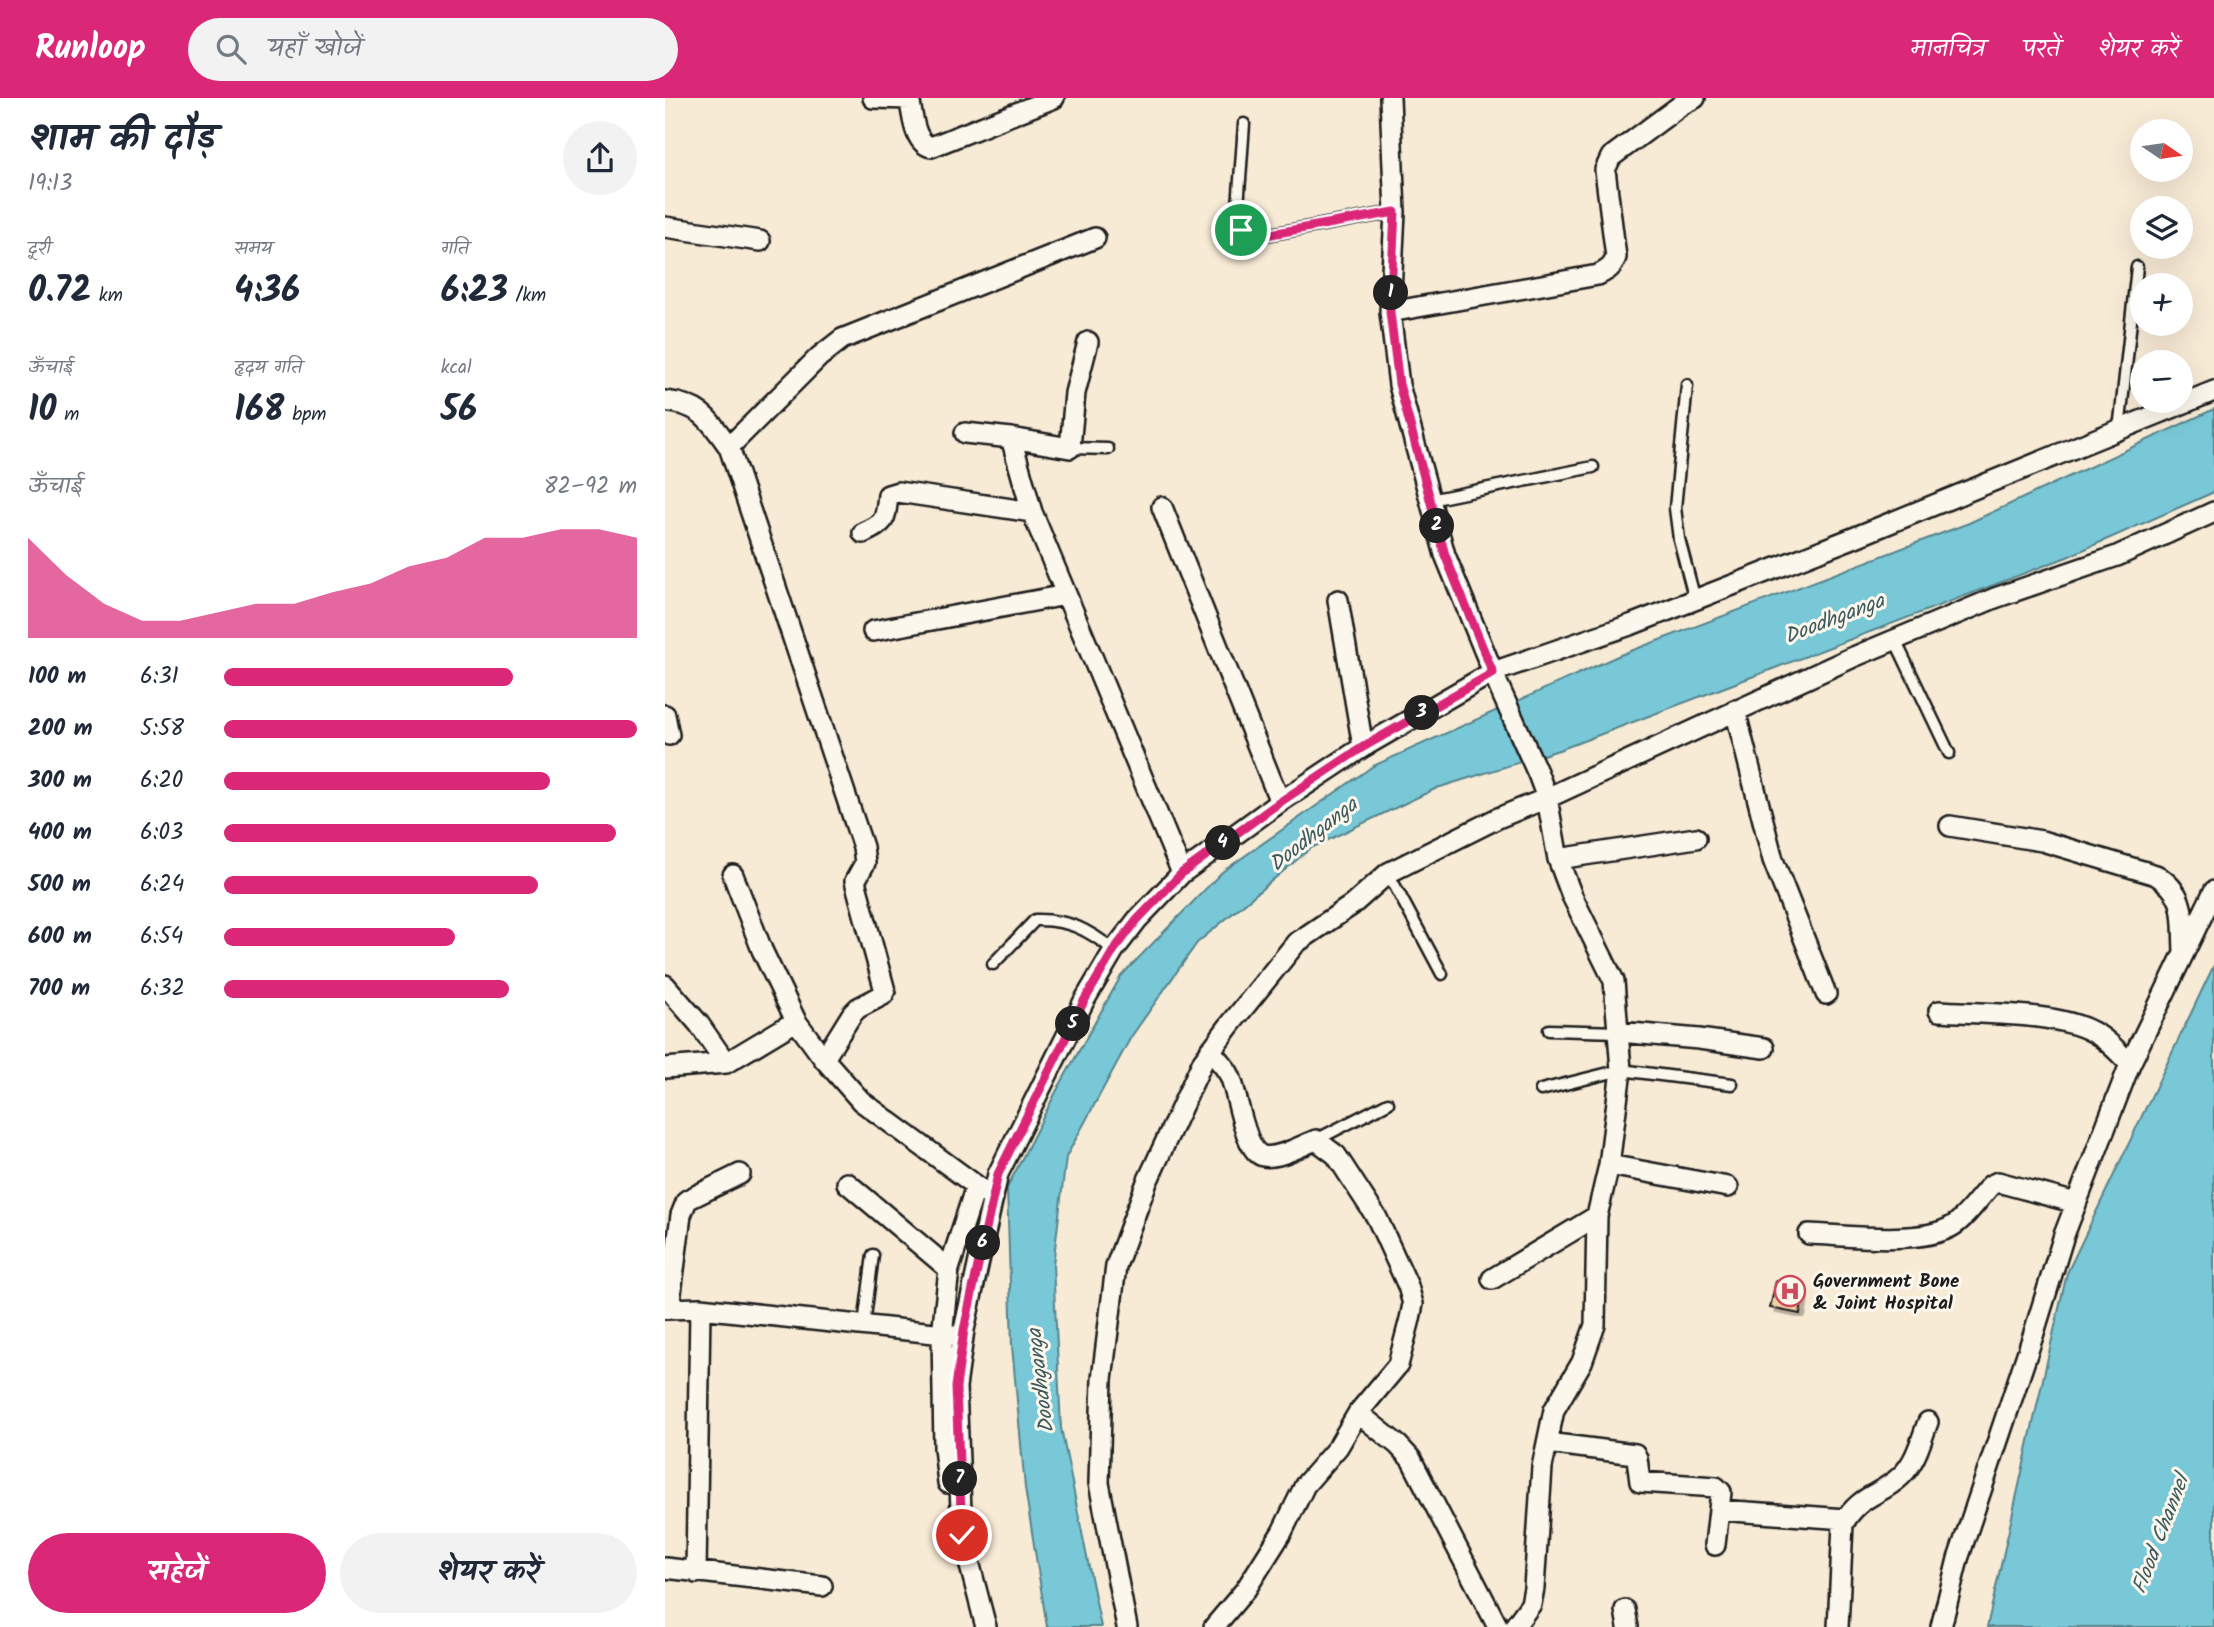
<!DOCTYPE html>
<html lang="hi">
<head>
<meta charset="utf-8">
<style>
	:root { --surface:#fff; --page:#f2f2f3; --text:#1f2937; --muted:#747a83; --accent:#db2777 }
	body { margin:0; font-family:Kalam,"Playpen Sans Deva",sans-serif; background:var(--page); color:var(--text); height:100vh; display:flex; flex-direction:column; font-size:26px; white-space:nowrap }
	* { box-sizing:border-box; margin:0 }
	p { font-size:23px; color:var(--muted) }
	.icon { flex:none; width:38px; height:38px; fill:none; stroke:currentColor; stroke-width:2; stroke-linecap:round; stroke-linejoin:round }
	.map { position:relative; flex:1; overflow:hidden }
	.drawer { display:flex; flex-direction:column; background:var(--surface); width:665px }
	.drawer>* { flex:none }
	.needle { width:46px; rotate:103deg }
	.controls { position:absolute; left:1465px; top:21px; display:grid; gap:14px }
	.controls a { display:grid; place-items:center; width:63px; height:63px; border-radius:50%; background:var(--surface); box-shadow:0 7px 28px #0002; font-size:35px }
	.pin { position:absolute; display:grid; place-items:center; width:60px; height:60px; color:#fff; margin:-30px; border:4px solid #fff; border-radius:50%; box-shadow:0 2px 7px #0007 }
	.km { position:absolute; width:35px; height:35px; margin:-18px; border-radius:50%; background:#222; color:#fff; font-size:19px; line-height:35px; text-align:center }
	.round { display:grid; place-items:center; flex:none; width:74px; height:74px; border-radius:37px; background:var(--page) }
	.summary { display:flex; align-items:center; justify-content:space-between; height:119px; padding:0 28px }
	h1 { font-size:38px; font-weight:700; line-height:52px }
	.stats { display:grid; grid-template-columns:repeat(3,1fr); gap:10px; height:119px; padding:7px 28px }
	.stats div { display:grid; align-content:center }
	.stats b { font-size:35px; font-weight:700 }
	.stats small { font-size:19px; font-weight:400 }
	.stats p { font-size:19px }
	.chart { height:196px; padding:14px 28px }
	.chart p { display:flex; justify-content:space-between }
	.chart svg { width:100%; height:126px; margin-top:7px; fill:var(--accent); opacity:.7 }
	.primary-button { display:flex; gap:14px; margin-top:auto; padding:14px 28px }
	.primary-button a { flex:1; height:80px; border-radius:42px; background:var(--accent); color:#fff; font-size:28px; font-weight:700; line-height:80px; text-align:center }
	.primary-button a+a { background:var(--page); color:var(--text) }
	ul { padding:0 28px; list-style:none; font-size:23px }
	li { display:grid; grid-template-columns:112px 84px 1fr; align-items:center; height:52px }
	li i { height:18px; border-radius:9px; background:var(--accent) }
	header { display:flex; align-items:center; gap:42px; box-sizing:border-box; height:98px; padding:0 35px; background:var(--accent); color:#fff }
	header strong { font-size:33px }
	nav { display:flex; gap:38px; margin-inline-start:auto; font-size:24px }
	.search { width:490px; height:63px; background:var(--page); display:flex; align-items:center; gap:18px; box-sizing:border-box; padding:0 24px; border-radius:38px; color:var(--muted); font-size:26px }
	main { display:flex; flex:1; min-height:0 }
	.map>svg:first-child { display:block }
	.water { fill:#79c8d7; stroke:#54838c; stroke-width:2 }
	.building { fill:#f0d0a2; stroke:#1c1c1c; stroke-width:2; filter:url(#shadow) }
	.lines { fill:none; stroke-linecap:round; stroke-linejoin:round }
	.service-casing { stroke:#1c1c1c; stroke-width:15 }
	.minor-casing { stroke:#1c1c1c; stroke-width:24 }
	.service { stroke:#fbf7ec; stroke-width:10 }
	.minor { stroke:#fbf7ec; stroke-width:19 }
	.route-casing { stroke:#fff; stroke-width:14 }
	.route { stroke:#db2777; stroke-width:9 }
	.labels { text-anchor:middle; stroke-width:6; stroke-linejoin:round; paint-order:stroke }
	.poi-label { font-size:19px; font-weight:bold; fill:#1c1c1c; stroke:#fbf7ec; text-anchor:start }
	.water-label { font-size:21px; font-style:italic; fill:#3d585d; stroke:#fbf7ec }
</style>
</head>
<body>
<header>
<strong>Runloop</strong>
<div class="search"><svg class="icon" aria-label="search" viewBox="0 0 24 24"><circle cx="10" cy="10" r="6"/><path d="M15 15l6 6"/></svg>यहाँ खोजें</div>
<nav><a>मानचित्र</a><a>परतें</a><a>शेयर करें</a></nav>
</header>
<main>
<section class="drawer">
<div class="summary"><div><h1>शाम की दौड़</h1><p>19:13</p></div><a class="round"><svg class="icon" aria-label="share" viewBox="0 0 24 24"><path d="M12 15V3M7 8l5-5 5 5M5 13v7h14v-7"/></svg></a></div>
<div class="stats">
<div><p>दूरी</p><b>0.72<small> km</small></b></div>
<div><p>समय</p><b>4:36</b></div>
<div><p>गति</p><b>6:23<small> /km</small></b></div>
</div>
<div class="stats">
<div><p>ऊँचाई</p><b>10<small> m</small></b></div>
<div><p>हृदय गति</p><b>168<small> bpm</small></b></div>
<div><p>kcal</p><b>56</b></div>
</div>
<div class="chart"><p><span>ऊँचाई</span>82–92 m</p>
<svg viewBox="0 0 160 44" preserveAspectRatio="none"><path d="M0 44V9L10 22L20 32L30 38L40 38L50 35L60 32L70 32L80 28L90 25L100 19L110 16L120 9L130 9L140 6L150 6L160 9V44z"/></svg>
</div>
<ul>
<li><b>100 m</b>6:31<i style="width:70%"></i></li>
<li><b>200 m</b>5:58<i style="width:100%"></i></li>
<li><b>300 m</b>6:20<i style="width:79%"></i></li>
<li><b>400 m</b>6:03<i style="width:95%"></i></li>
<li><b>500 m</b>6:24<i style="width:76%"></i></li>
<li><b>600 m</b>6:54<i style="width:56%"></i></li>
<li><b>700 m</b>6:32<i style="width:69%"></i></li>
</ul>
<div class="primary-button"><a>सहेजें</a><a>शेयर करें</a></div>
</section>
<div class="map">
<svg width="1549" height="1529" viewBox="0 0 1549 1529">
	<defs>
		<filter id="shadow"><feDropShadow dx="4.5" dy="4.5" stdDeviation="0" flood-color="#0004"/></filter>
	</defs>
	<rect width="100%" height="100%" fill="#f8ebd6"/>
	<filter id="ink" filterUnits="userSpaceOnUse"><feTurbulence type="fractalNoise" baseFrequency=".0143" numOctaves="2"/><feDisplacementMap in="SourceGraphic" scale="14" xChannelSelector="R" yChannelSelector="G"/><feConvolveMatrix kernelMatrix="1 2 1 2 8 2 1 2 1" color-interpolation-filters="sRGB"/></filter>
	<g filter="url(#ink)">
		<path class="water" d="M1549 311V394L1402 459 897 651 772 690 646 750 532 845 466 939 401 1059 388 1167 396 1330 436 1529H382L360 1390 347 1248 342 1090 391 994 456 878 557 774 708 668 955 557 1304 425Z
			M1549 867V1529H1322L1402 1175Z"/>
		<path class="building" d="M1111 1183 1140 1189 1135 1216 1105 1210Z"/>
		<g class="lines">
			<g class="service-casing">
				<path id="service" d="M579 26 572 123 573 128 581 135 606 136 730 114
					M1022 287 1010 410 1014 441 1030 502
					M1454 332 1472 169
					M405 350 443 351
					M765 402 928 369
					M1230 542 1284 655
					M723 775 777 876
					M328 866 370 822C404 821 423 832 449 852
					M884 932 954 934
					M876 992 956 972 1067 986
					M651 1042 723 1005
					M199 1227 208 1157"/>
			</g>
			<g class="minor-casing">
				<path id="minor" d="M208 0 245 1
					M244 0C248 16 248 44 266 49L389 0
					M725 0 730 114 725 214 734 287 780 457 834 589 873 676 882 700 893 761 907 798 949 883 956 972 944 1067 932 1118 930 1227 917 1264 889 1312 877 1369 869 1490 866 1506 849 1529
					M0 129 95 143
					M725 214 933 177C943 172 948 169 951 159L940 72 946 59 1016 7 1030 0
					M0 303C36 307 44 321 64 349L198 749 200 765 190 783 220 893 218 897 193 910 187 916 159 961
					M300 335 346 340 405 350 410 295 423 244
					M346 340 367 414 517 775
					M64 349 154 259 177 241 430 140
					M497 409 615 704
					M198 435C222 424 220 422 223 397L233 394 367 414
					M673 502 698 649
					M208 533 401 497
					M1070 612 1108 762 1161 896
					M0 617 4 637
					M1285 728 1377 743 1491 777C1523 797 1517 819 1519 853
					M893 761 1031 740
					M68 777 97 852 131 923 159 961 196 1003 328 1100
					M0 887 34 926 61 965
					M1274 913C1317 916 1392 914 1428 934 1442 941 1454 955 1465 966
					M954 934 1034 941 1099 950
					M545 952C551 960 561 969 565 978 573 996 579 1053 598 1058 614 1061 637 1047 651 1042L671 1057 712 1120 743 1188 748 1206 745 1221 733 1267 693 1315 673 1349 640 1387 617 1434 581 1491 549 1529
					M0 970 61 965 131 923
					M944 1067 1063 1089
					M182 1085 284 1171 277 1237 279 1350 283 1385
					M1144 1136C1181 1137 1265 1149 1293 1124 1305 1114 1315 1099 1326 1087L1333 1084 1411 1105
					M284 1171 311 1088
					M827 1181 932 1118
					M0 1211 35 1210 288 1237
					M4 1211 16 1117 22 1102 75 1076
					M693 1315 733 1347 746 1361 833 1529
					M882 1345 970 1356 972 1360 975 1384 1051 1389 1056 1394 1050 1447
					M1054 1412 1181 1421
					M0 1470 157 1488
					M31 1475 35 1210
					M960 1512 963 1529
					M321 1529 297 1437 291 1289 299 1232 333 1076 419 903 449 852 472 822 517 775 615 704 698 649 828 574 968 526 1188 440 1549 293
					M462 1529 434 1385 437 1281 451 1168 482 1084 538 963 564 928 631 845 687 807 723 775 833 720 882 700 1186 560 1330 500 1452 458 1549 414
					M1173 1529 1178 1426C1195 1396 1215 1398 1236 1378 1251 1364 1256 1342 1263 1324
					M1276 1529 1293 1461 1368 1238 1399 1137 1465 966 1549 793"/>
			</g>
			<use href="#service" class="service"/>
			<use href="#minor" class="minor"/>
		</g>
	</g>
	<g class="lines" filter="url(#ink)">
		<g class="route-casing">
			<path id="route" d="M297 1437 291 1289 299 1232 333 1076 419 903 449 852 472 822 517 775 615 704 698 649 828 575 780 457 734 286 725 214 730 114 606 136H587L576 132"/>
		</g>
		<use href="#route" class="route"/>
	</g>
	<defs>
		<g id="hospital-ring" transform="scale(1.575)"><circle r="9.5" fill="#fbf7ec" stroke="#d1495b" stroke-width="1.5"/><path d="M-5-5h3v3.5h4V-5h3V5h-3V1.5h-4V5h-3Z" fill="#d1495b"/></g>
	</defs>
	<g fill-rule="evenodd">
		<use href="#hospital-ring" x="1125" y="1193"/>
	</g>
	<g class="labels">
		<g class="poi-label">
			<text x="1148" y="1189">Government Bone<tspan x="1148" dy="22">&amp; Joint Hospital</tspan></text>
		</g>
		<g class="water-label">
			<text transform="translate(1169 520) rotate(-21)" y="7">Doodhganga</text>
			<text transform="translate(648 736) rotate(-38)" y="7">Doodhganga</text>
			<text transform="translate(375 1283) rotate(-97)" y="7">Doodhganga</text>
			<text transform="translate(1495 1436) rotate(-69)" y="7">Flood Channel</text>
		</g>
	</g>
</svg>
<div class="controls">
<a><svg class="needle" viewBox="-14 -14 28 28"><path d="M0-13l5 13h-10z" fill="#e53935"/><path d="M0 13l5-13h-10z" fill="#747a83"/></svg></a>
<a><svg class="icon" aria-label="layers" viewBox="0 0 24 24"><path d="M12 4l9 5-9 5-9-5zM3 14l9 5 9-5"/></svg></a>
<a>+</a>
<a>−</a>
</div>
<div class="pin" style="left:576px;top:132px;background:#1e9e55"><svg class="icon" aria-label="arrive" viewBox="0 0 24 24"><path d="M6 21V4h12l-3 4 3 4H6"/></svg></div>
<div class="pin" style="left:297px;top:1437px;background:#d93025"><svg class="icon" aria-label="check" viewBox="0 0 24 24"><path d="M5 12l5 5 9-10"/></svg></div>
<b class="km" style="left:726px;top:195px">1</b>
<b class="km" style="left:772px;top:428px">2</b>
<b class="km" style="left:757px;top:615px">3</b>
<b class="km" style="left:558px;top:745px">4</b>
<b class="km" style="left:408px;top:926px">5</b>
<b class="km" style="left:318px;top:1145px">6</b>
<b class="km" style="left:295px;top:1381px">7</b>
</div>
</main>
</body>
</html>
